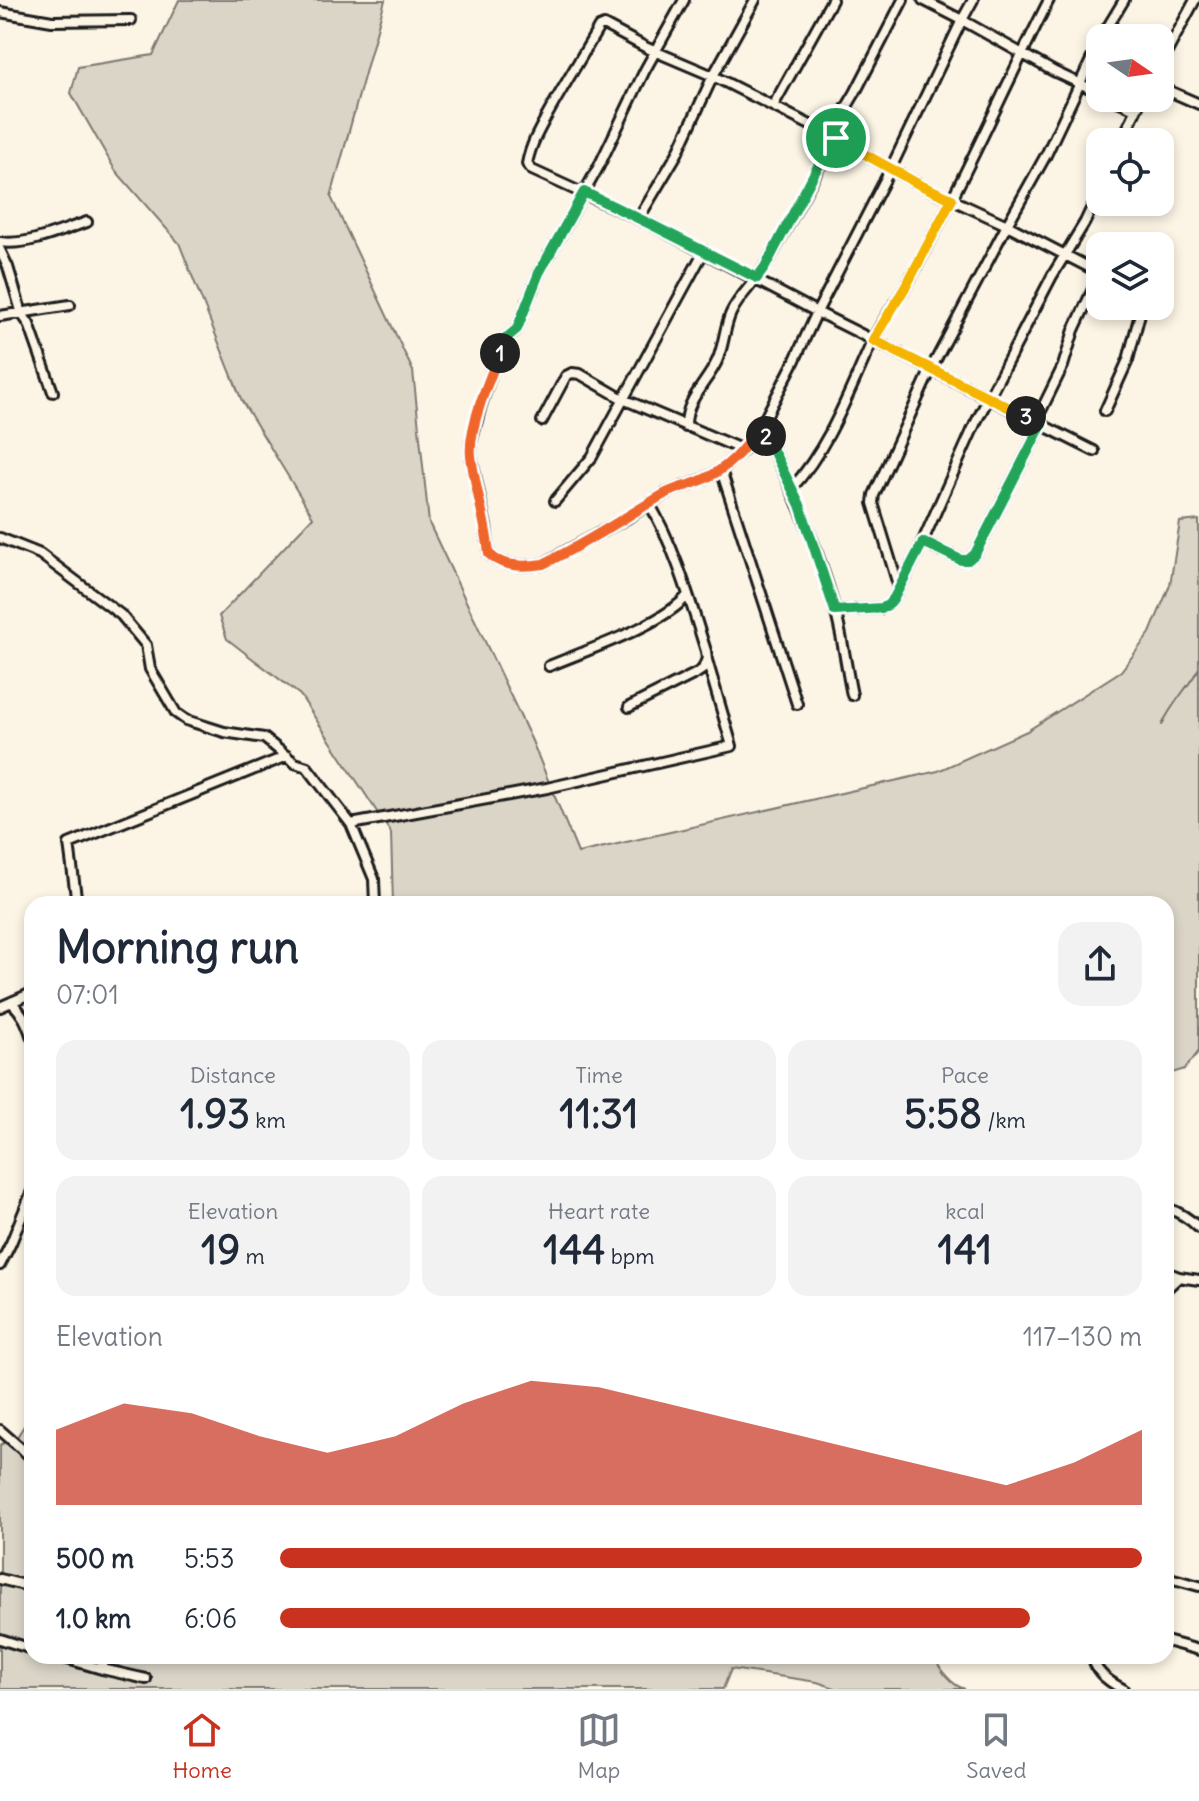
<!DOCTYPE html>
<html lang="en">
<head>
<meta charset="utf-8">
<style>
	:root { --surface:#fff; --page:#f2f2f3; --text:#1f2937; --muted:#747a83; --line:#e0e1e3; --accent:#c8321e }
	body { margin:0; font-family:Delius,sans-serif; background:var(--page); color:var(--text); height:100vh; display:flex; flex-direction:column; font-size:30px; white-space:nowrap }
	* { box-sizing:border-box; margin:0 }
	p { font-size:26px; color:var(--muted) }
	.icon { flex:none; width:44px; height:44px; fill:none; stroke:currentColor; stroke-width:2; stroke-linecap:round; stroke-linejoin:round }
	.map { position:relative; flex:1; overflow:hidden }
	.details { position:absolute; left:24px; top:896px; width:1150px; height:768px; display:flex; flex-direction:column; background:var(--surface); border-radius:24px; box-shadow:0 4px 12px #0003 }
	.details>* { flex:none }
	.needle { width:52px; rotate:103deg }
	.buttons { position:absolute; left:1086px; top:24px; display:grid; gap:16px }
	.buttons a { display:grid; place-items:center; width:88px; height:88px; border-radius:16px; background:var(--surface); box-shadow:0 4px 12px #0003; font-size:40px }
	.pin { position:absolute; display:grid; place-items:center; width:68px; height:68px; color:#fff; margin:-34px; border:4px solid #fff; border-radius:50%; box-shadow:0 2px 8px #0007 }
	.km { position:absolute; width:40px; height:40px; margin:-20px; border-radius:50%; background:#222; color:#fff; font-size:22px; line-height:40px; text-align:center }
	.round { display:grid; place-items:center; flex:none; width:84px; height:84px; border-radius:24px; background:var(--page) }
	.summary { display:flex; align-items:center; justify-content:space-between; height:136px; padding:0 32px }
	h1 { font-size:44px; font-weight:700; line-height:60px }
	.figures { display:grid; grid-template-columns:repeat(3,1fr); gap:12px; height:136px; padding:8px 32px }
	.figures div { display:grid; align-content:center; border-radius:20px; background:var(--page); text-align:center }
	.figures b { font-size:40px; font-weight:700 }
	.figures small { font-size:22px; font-weight:400 }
	.figures p { font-size:22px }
	.chart { height:224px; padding:16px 32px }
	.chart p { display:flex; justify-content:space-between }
	.chart svg { width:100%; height:144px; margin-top:8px; fill:var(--accent); opacity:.7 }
	ul { padding:0 32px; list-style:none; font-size:26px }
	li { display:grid; grid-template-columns:128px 96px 1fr; align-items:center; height:60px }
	li i { height:20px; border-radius:10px; background:var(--accent) }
	.menu { display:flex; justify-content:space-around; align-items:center; height:112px; border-top:2px solid var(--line); background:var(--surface); font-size:22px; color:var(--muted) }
	.menu a { display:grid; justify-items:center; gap:4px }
	.menu .active { color:var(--accent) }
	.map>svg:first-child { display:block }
	.green { fill:#dbd5c8; stroke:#7c7872; stroke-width:2 }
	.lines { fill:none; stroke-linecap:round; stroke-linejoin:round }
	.stream { stroke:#75726c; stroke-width:2 }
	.minor-casing { stroke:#1c1c1c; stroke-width:14 }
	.minor { stroke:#fcf5e5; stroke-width:8 }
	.split-1-casing { stroke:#fff; stroke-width:16 }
	.split-2-casing { stroke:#fff; stroke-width:16 }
	.split-3-casing { stroke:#fff; stroke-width:16 }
	.split-4-casing { stroke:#fff; stroke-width:16 }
	.split-1 { stroke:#22a559; stroke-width:10 }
	.split-2 { stroke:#f0652b; stroke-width:10 }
	.split-3 { stroke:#22a559; stroke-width:10 }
	.split-4 { stroke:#f5b400; stroke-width:10 }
</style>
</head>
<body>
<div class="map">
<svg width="1199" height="1689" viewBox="0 0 1199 1689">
	<rect width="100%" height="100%" fill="#fcf5e5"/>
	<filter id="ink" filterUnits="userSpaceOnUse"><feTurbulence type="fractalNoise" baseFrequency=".0125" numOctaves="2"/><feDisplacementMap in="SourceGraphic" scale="16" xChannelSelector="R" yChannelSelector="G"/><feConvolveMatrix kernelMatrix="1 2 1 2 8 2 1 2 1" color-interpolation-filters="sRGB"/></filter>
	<g filter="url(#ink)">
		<path class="green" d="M179 0H385L331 197 413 371 429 523 532 741 578 853 938 771 1027 731 1121 671 1150 633 1170 585 1180 522 1199 520V1051L1185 1069 1166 1075V904H393L391 833 300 695 227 639 219 616 313 517 242 401 179 243 115 170 71 93 78 67 153 55Z
			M32 1413V1656H934C939 1669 952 1686 965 1689H838L817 1682 731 1669 723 1689H0V1445L17 1437Z"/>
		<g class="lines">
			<path class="stream" d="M1162 725C1171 704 1188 688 1199 668"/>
			<g class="minor-casing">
				<path id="minor" d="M684 0 645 70 599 166 539 273 517 329 505 339 493 369 481 405 471 443V456L486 527 489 554C503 568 525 567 543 564L627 518 666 493 704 479 721 470 743 450 761 426 794 362 817 312 891 168 962 20 1053 71 1100 93
					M923 0 962 20 973 0
					M0 12 52 21 131 20
					M1101 38 1124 0
					M1160 65 1195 0
					M1160 87 1199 104
					M1111 98 1135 109
					M773 106 832 0
					M830 135 855 93 903 0
					M1121 142 1142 98
					M639 218 677 154 713 76 755 0
					M0 242C29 246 59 231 87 222
					M0 250 8 267 22 314 29 324 53 392
					M0 316 70 305
					M1105 411 1128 360 1142 306
					M542 421 566 376 572 373 580 374 623 399 743 450
					M1036 421 1063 366 1074 330 1100 274
					M761 426C792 487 817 544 835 610 843 638 846 667 852 695
					M686 427C685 400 707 383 717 361 724 346 724 328 731 313 740 294 757 281 767 263 791 222 811 179 836 138
					M1094 451 817 312 652 225 532 170 527 164C531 142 542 125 553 105 568 79 584 53 599 27L604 25 647 48 713 76 830 135 920 185 1007 225 1100 273
					M721 470 797 704
					M792 488C830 446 849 391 873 340 882 321 894 305 905 288 917 267 928 245 939 224 978 150 1011 74 1049 0
					M555 501 592 457 704 251
					M0 538 40 554 121 615 146 645 150 669 176 713 186 720 224 732 264 738 295 763 307 767 351 824 547 788 732 746 707 660 706 651C690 601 676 549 649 503
					M923 542 961 560H968L975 554 1042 424
					M899 588 873 503 874 495 931 369 1007 225 1046 155 1100 41
					M835 611 882 608 888 605 894 598 917 554 975 424 1052 276 1085 222 1100 190
					M549 666C587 650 663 625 688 595
					M629 707 697 673 703 669 706 661
					M351 824 374 879 375 904
					M77 904 69 844 287 756
					M11 1002C23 1013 27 1023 32 1038
					M0 1007 32 993
					M1166 1208C1180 1212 1189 1218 1199 1228
					M0 1265 11 1243 32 1191
					M1166 1272 1179 1277 1199 1280
					M1166 1289 1179 1277
					M0 1430 32 1458
					M1166 1577 1199 1586
					M0 1579 32 1587
					M0 1639 32 1649
					M1166 1641 1199 1650
					M57 1656 102 1669 105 1656
					M1093 1656C1094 1672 1109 1682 1123 1689
					M102 1669 146 1679"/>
			</g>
			<use href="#minor" class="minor"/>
		</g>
	</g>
	<g class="lines" filter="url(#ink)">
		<g class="split-1-casing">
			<path id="split-1" d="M500 353 505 339 517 329 539 273 584 192 652 225 757 278 765 267 816 170 836 138"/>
		</g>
		<g class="split-2-casing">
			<path id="split-2" d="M500 353C489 379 468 428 471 456 475 489 486 521 489 554 503 568 525 567 543 564 584 545 622 519 661 496 674 488 689 486 702 480 728 469 744 449 761 426L766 436"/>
		</g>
		<g class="split-3-casing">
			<path id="split-3" d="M766 436 800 505 835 611 882 608 888 605 894 598 923 542 961 560H968L975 554 1042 424 1026 416"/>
		</g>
		<g class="split-4-casing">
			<path id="split-4" d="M836 138 920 185 952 199 906 286 873 340 1026 416"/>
		</g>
		<use href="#split-1" class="split-1"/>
		<use href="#split-2" class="split-2"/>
		<use href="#split-3" class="split-3"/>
		<use href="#split-4" class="split-4"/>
	</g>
</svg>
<div class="buttons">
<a><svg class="needle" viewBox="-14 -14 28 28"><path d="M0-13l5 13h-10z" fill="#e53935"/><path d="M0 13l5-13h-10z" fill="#747a83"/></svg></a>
<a><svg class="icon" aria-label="locate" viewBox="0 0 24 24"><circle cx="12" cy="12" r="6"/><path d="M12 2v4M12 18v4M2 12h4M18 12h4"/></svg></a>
<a><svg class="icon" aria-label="layers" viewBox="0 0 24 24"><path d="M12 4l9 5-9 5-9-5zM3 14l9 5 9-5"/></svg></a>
</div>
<div class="pin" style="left:836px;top:138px;background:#1e9e55"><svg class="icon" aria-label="arrive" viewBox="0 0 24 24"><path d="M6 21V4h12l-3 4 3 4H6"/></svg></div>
<b class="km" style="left:500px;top:353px">1</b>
<b class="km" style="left:766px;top:436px">2</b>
<b class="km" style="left:1026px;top:416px">3</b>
<section class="details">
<div class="summary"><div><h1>Morning run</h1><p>07:01</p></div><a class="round"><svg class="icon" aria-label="share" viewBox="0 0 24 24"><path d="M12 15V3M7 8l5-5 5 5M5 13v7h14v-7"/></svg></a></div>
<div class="figures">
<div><p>Distance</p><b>1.93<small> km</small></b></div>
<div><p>Time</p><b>11:31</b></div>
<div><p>Pace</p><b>5:58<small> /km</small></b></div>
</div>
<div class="figures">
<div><p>Elevation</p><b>19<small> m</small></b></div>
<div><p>Heart rate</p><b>144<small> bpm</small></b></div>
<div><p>kcal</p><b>141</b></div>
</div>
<div class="chart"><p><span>Elevation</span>117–130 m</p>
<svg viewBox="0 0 160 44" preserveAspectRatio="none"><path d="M0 44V21L10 13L20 16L30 23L40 28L50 23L60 13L70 6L80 8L90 13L100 18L110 23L120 28L130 33L140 38L150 31L160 21V44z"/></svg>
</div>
<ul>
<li><b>500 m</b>5:53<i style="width:100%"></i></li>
<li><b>1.0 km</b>6:06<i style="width:87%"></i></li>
</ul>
</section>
</div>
<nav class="menu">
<a class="active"><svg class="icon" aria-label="home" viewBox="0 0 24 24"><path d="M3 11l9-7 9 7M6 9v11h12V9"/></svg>Home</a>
<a><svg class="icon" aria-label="map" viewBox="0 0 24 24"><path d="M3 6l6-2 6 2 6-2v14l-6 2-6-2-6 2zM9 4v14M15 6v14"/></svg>Map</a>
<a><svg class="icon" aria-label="saved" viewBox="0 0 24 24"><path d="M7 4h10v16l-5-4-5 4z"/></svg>Saved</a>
</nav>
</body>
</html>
